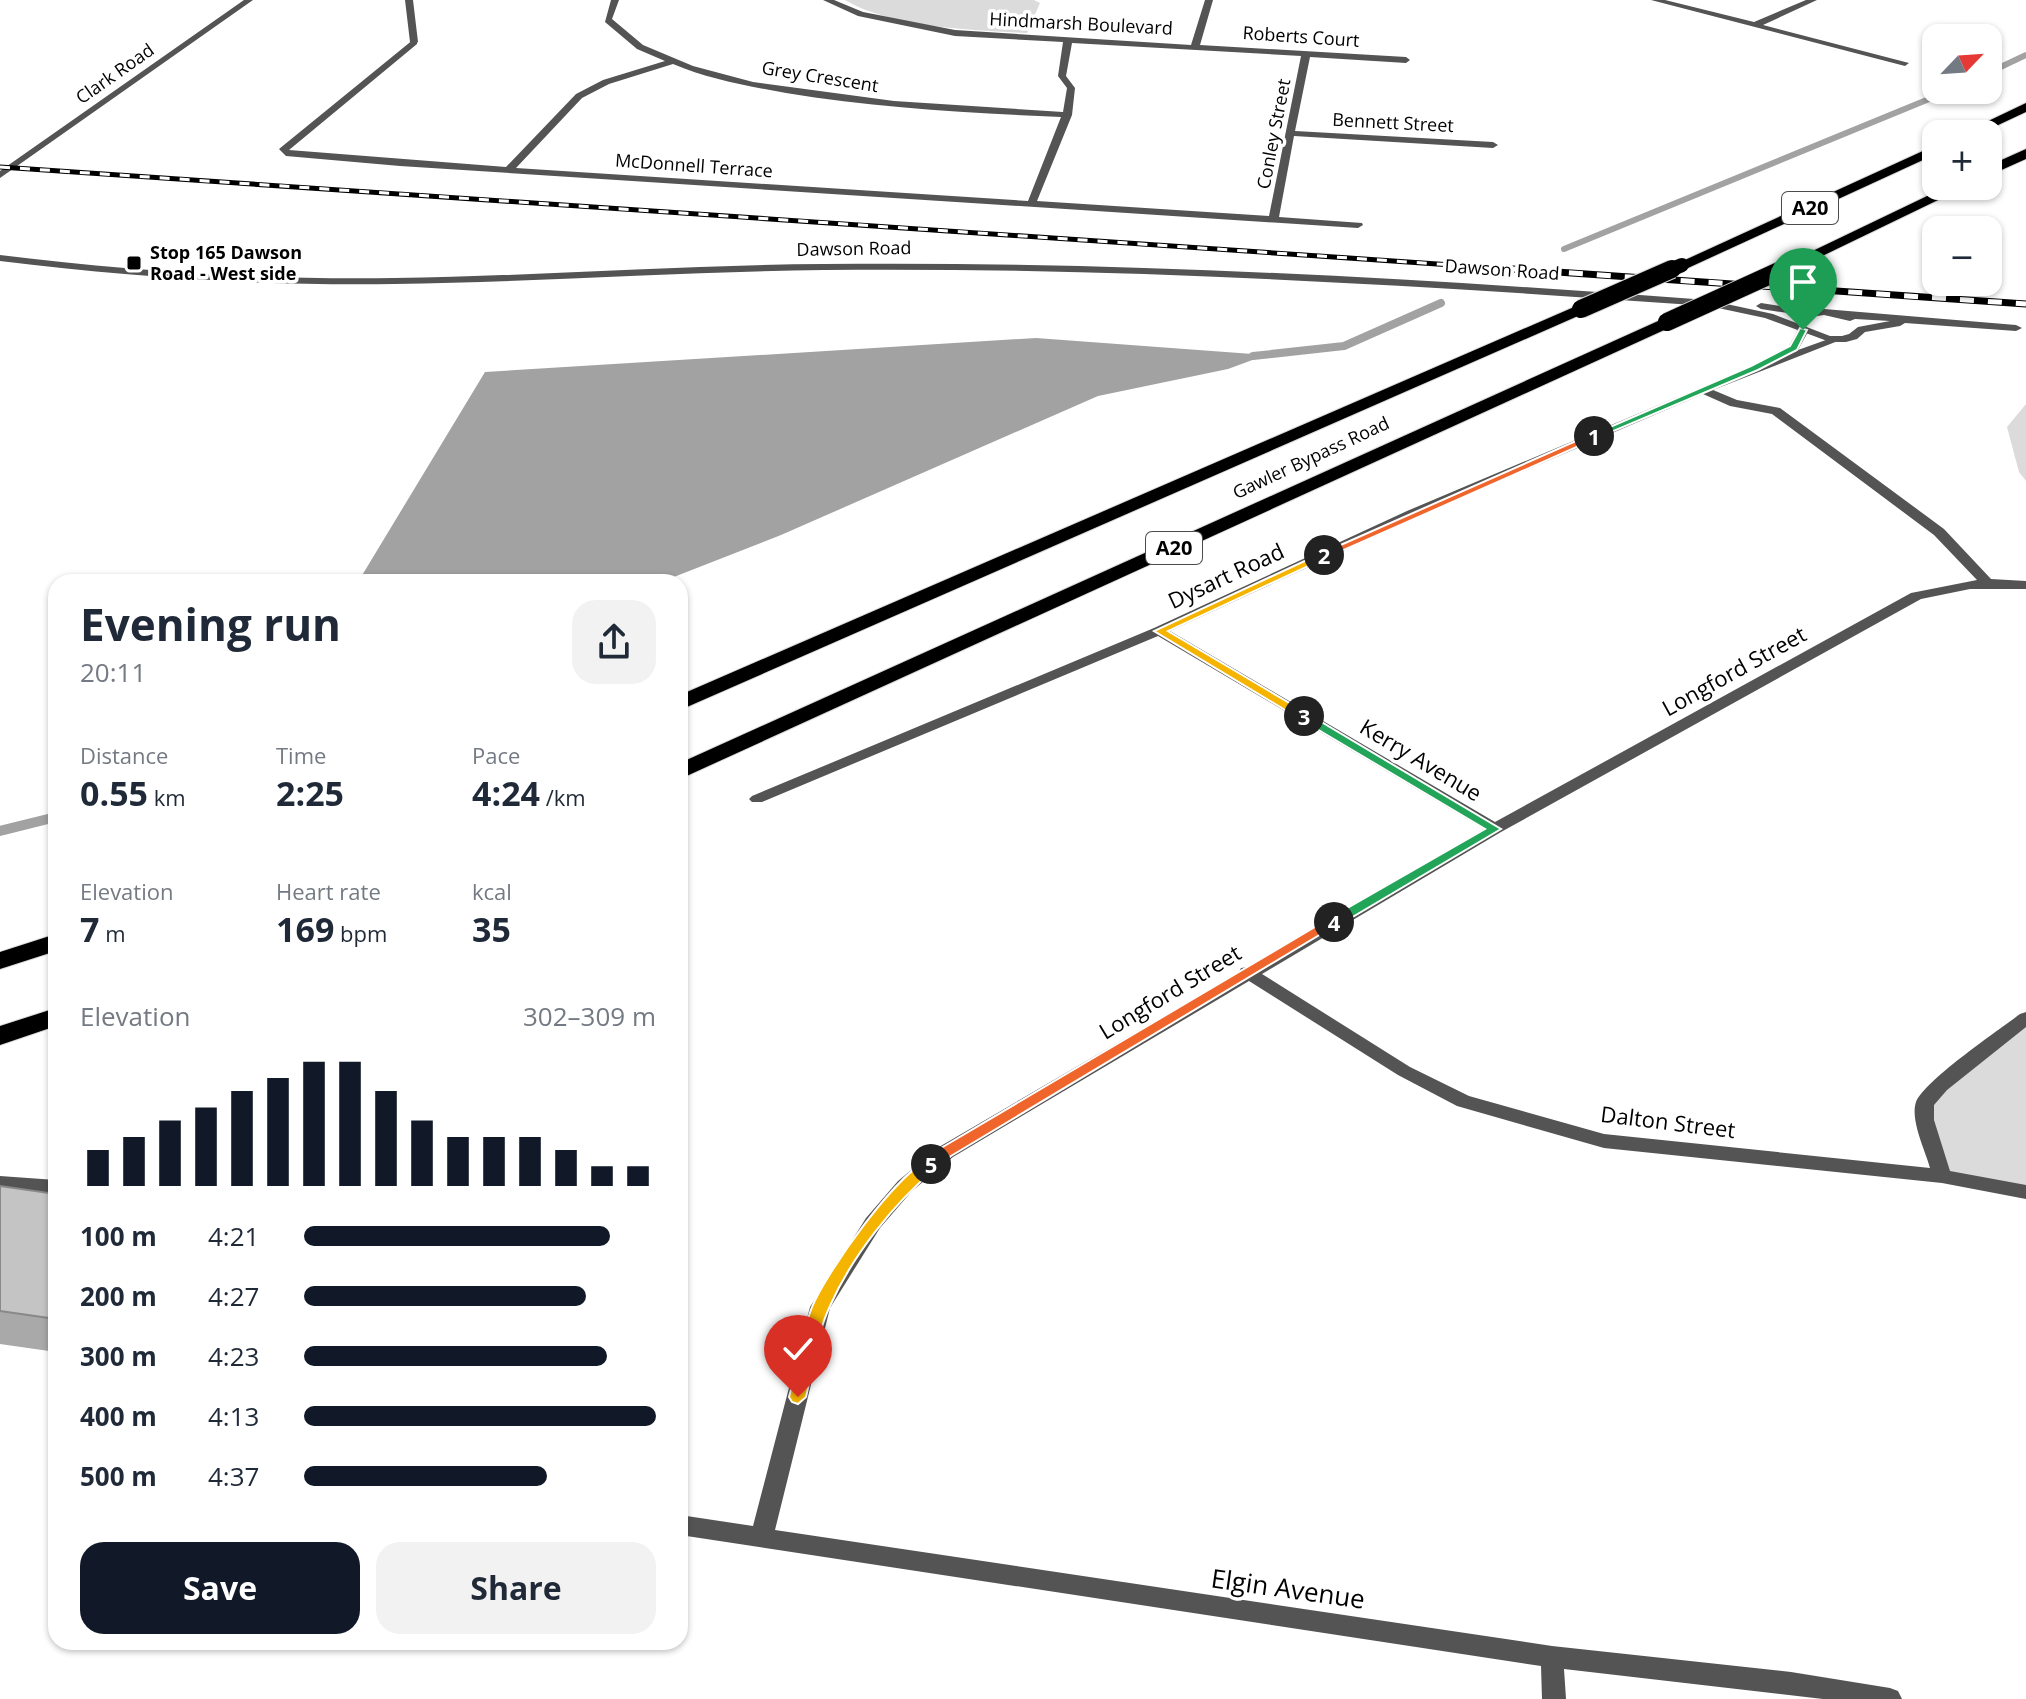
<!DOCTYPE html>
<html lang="en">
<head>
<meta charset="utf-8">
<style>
	:root { --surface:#fff; --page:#f2f2f3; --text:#1f2937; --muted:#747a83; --accent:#111827 }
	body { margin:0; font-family:"Open Sans",sans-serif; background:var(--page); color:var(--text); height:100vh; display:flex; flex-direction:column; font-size:30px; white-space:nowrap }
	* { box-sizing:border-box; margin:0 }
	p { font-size:26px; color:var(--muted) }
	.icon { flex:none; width:44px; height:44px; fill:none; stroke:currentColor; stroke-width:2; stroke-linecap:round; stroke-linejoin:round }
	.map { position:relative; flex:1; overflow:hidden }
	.drawer { position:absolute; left:48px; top:574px; width:640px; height:1076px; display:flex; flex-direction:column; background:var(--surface); border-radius:24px; box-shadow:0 2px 6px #0004 }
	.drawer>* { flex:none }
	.needle { width:52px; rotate:65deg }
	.tools { position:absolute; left:1922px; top:24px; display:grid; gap:16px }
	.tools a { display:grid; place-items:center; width:80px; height:80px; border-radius:16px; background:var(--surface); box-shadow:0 2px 6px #0004; font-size:40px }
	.pin { position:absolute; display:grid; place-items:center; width:68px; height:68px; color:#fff; margin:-82px -34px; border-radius:50% 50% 50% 0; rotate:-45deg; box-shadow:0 0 8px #0007 }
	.pin .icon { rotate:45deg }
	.km { position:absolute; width:40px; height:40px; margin:-20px; border-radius:50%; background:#222; color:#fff; font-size:22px; line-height:40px; text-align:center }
	.round { display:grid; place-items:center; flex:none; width:84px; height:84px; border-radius:24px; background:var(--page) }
	.headline { display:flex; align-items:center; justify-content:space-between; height:136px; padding:0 32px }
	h1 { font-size:44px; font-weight:700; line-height:60px }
	.figures { display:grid; grid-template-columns:repeat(3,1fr); gap:12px; height:136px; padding:8px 32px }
	.figures div { display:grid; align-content:center }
	.figures b { font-size:34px; font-weight:700 }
	.figures small { font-size:22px; font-weight:400 }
	.figures p { font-size:22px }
	.chart { height:224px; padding:16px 32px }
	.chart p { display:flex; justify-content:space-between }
	.chart svg { width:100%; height:144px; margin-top:8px; stroke:var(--accent); stroke-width:6 }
	.button { display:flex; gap:16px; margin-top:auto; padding:16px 32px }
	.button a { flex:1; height:92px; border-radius:24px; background:var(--accent); color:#fff; font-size:32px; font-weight:700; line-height:92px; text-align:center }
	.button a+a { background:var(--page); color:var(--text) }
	ul { padding:0 32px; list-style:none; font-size:26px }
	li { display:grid; grid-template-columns:128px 96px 1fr; align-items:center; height:60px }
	li i { height:20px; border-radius:10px; background:var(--accent) }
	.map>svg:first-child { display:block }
	.green { fill:#dbdbdb }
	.water { fill:#a2a2a2 }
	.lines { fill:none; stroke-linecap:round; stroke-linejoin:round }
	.stream-far2 { stroke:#a2a2a2; stroke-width:6 }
	.stream-far1 { stroke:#a2a2a2; stroke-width:8 }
	.stream { stroke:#a2a2a2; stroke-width:10 }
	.motorway-casing { stroke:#dbdbdb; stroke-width:2 }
	.service { fill:#545454; fill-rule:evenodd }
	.minor { fill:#545454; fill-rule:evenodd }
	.tertiary { fill:#545454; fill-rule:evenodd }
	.motorway { fill:#000; fill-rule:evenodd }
	.rail-far1-casing { stroke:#000; stroke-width:5 }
	.rail-casing { stroke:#000; stroke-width:7 }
	.rail-far1 { stroke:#fff; stroke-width:3; stroke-dasharray:10; stroke-linecap:butt }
	.rail { stroke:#fff; stroke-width:5; stroke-dasharray:14; stroke-linecap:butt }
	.motorway-bridge-far1-casing { stroke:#dbdbdb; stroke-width:15; stroke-linecap:butt }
	.motorway-bridge-casing { stroke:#dbdbdb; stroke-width:20; stroke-linecap:butt }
	.motorway-bridge-far1 { stroke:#000; stroke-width:14 }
	.motorway-bridge { stroke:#000; stroke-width:18 }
	.wall { fill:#a9a9a9 }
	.building { fill:#c4c4c4; stroke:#898989; stroke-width:2 }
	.split-1 { fill:#22a559; stroke:#fff; stroke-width:2 }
	.split-2 { fill:#f0652b; stroke:#fff; stroke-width:2 }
	.split-3 { fill:#f5b400; stroke:#fff; stroke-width:2 }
	.split-4 { fill:#22a559; stroke:#fff; stroke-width:2 }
	.split-5 { fill:#f0652b; stroke:#fff; stroke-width:2 }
	.split-6 { fill:#f5b400; stroke:#fff; stroke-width:2 }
	.poi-dot { fill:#000; stroke:#fff; stroke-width:3 }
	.labels { text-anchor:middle; stroke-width:7; stroke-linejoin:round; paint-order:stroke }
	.far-street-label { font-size:18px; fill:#000; stroke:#fff }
	.far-poi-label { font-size:18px; font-weight:bold; fill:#000; stroke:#fff; text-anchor:start }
	.shield { fill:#fff; stroke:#4c4c4c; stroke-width:2 }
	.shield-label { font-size:20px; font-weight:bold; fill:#000 }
	.street-label { font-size:22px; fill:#000; stroke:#fff }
	.near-street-label { font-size:26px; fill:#000; stroke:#fff }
</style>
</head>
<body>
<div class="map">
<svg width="2026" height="1699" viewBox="0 0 2026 1699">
	<rect width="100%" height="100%" fill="#fff"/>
	<path class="green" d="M845 0H1034L1040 3 1027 33C973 30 892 28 845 0Z
		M2026 404V481L2019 472 2007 427Z
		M2026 1018V1192L1942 1176 1925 1120 1941 1085Z"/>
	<path class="water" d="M1036 338 1266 355 1228 369 1098 396 781 535 661 582H358L485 372Z"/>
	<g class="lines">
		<path class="stream-far2" d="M1988 73 2026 55
			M1564 249 1951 90"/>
		<path class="stream-far1" d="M1253 356 1344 346 1441 303"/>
		<path class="stream" d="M0 831 56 817"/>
		<g class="motorway-casing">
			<path id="motorway" d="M2026 103V112L1979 134H1961Z
				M1936 145V154L1688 268 1674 265Z
				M2026 149V159L1988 176V166Z
				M1948 186H1967L1785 274 1771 271Z
				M1581 304 1587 306V312L680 710V695Z
				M1667 317 1675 322 1673 326 680 779V763Z
				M56 934V951L0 969V952Z
				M56 1008V1026L0 1045V1026Z"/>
		</g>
		<path class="service" d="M405 0H413L418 42 414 45 410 42Z
			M0 1176 56 1180V1194L0 1190Z"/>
		<path class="minor" d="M244 0H253L0 178V171Z
			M611 0H619L612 19 643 45 693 66 753 82 894 101 1063 112 1067 88 1058 76 1063 42 955 36 858 16 823 0H834L863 12 955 30 1191 45 1205 0H1213L1200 45 1406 57 1410 60 1406 63 1310 57 1295 131 1493 142 1498 145 1493 148 1294 136 1279 217 1362 223 1363 225 1358 228 400 166 286 156 279 149 414 39 417 40V44L289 150 506 167 576 94 603 80 665 61 637 49 605 22ZM1072 43 1301 56 1269 216 1037 201 1072 115 1075 88 1066 76ZM673 64C708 79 748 86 786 93 877 108 969 113 1061 117L1028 201 516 168 582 98 609 84Z
			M1651 0H1665L1754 22 1806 0H1817L1763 25 1909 63 1905 66Z
			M0 255C131 271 262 280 394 278 538 276 681 265 824 264 1119 261 1414 278 1708 300L1713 303 1708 306C1414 285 1119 267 824 270 681 272 538 282 394 284 262 286 131 277 0 261Z
			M1799 328 1809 330 1798 350 1837 336 1843 339 1713 390 1737 400 1780 408 1944 529 1991 579 2026 581V589H1970L1921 599 1501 832 1262 974 1410 1067 1469 1096 1604 1134 1930 1168C1925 1150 1910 1120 1916 1102 1925 1080 1999 1030 2020 1014L2026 1012V1027L1947 1090 1934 1105V1120L1950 1171 2026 1185V1199L1942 1183 1604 1148 1457 1106 1398 1075 1249 981 953 1157 912 1191 880 1228 830 1308 775 1530 1552 1646 1791 1672 1890 1688 1898 1691 1902 1699H1823L1564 1669 1566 1699H1542L1541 1666 680 1535V1515L753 1526 810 1307 866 1218 898 1181 939 1147 1239 972 1241 968 1248 967 1484 829 1158 636 762 802H752L749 799 752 796 1154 628 1407 511 1699 388 1777 358 1774 355 1789 346ZM1703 394 1730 406 1772 414 1934 535 1977 580 1911 593 1495 822 1170 631 1417 517Z"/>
		<path class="tertiary" d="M1708 300 1773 314 1830 336H1842L1849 334 1858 327 1890 321 1855 319 1850 321 1824 315 1798 319 1794 318V314L1761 309 1756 306 1761 303 1811 311 1824 309 2016 325 2022 328 2016 331 1905 323 1900 326 1865 332 1857 339 1846 342H1830L1765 318 1704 305 1703 303Z"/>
		<use href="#motorway" class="motorway"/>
		<g class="rail-far1-casing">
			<path id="rail-far1" d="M0 167 1542 271"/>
		</g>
		<g class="rail-casing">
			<path id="rail" d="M1513 269 2026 304"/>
		</g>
		<use href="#rail-far1" class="rail-far1"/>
		<use href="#rail" class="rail"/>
		<g class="motorway-bridge-far1-casing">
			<path id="motorway-bridge-far1" d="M1668 271 1682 265"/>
		</g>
		<g class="motorway-bridge-casing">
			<path id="motorway-bridge" d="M1581 309 1672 269
				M1667 322 1779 271"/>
		</g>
		<use href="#motorway-bridge-far1" class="motorway-bridge-far1"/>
		<use href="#motorway-bridge" class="motorway-bridge"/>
	</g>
	<path class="wall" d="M0 1186 56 1194V1352L0 1344Z"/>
	<path class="building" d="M0 1186 56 1194V1319L0 1311Z"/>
	<path class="split-1" d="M1800 328 1807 330 1797 350 1758 370 1597 438 1589 436 1751 366 1790 346Z"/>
	<path class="split-2" d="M1594 433 1597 438 1328 557 1318 555Z"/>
	<path class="split-3" d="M1324 552 1328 557 1168 631 1308 714V719H1300L1154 631Z"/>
	<path class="split-4" d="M1300 714H1308L1501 829 1339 925H1330V918L1485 829 1300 719Z"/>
	<path class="split-5" d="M1330 918 1341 922 951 1156 936 1168H925V1160L941 1148Z"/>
	<path class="split-6" d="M931 1159 939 1164 936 1168C894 1203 852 1256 830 1306 817 1333 813 1368 806 1397L798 1404 792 1402 789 1397C797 1368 801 1335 812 1307 825 1274 899 1169 931 1159Z"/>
	<rect class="poi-dot" x="126" y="255" width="16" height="16" rx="4"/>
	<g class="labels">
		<g class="far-street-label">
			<text transform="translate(1081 24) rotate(3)" y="6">Hindmarsh Boulevard</text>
			<text transform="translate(1301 37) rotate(4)" y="6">Roberts Court</text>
			<text transform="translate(115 74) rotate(-35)" y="6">Clark Road</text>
			<text transform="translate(820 77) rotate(9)" y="6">Grey Crescent</text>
			<text transform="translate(1393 123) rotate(3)" y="6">Bennett Street</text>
			<text transform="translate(1274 134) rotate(-79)" y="6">Conley Street</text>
			<text transform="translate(694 166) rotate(4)" y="6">McDonnell Terrace</text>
			<text transform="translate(854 249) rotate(-1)" y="6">Dawson Road</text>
			<text transform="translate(1502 270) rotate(4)" y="6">Dawson Road</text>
			<text transform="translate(1311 458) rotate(-25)" y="6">Gawler Bypass Road</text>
		</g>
		<g class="far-poi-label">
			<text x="150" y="259">Stop 165 Dawson<tspan x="150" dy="21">Road - West side</tspan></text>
		</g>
		<g class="shield">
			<rect x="1782" y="192" width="56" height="32" rx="6"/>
			<rect x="1146" y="532" width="56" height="32" rx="6"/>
		</g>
		<g class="shield-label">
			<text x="1810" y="215">A20</text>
			<text x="1174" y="555">A20</text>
		</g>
		<g class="street-label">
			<text transform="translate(1226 576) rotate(-25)" y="8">Dysart Road</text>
			<text transform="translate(1734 671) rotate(-29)" y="8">Longford Street</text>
			<text transform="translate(1421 760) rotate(31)" y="8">Kerry Avenue</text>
			<text transform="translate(1170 992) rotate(-31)" y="8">Longford Street</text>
			<text transform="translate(1668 1122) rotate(7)" y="8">Dalton Street</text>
		</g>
		<g class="near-street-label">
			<text transform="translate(1288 1589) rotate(8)" y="9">Elgin Avenue</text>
		</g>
	</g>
</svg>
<div class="tools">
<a><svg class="needle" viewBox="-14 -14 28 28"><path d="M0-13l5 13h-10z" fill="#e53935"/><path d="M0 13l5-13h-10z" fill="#747a83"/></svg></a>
<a>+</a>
<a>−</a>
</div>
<div class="pin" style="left:1803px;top:330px;background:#1e9e55"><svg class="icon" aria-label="arrive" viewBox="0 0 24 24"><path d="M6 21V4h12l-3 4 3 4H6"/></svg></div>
<div class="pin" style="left:798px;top:1397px;background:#d93025"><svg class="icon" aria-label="check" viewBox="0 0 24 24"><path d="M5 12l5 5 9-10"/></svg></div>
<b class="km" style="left:1594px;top:436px">1</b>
<b class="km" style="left:1324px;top:555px">2</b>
<b class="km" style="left:1304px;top:716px">3</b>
<b class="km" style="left:1334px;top:922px">4</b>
<b class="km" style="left:931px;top:1164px">5</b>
<section class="drawer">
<div class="headline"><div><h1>Evening run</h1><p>20:11</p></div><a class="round"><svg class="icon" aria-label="share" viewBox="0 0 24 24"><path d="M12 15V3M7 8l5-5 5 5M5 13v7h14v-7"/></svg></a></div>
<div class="figures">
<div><p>Distance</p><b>0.55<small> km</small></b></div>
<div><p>Time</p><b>2:25</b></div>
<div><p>Pace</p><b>4:24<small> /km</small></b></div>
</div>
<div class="figures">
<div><p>Elevation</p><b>7<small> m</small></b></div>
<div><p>Heart rate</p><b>169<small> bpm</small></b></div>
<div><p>kcal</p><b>35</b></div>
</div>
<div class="chart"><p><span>Elevation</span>302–309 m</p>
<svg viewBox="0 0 160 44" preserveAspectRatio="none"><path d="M5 44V33M15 44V29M25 44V24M35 44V20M45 44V15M55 44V11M65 44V6M75 44V6M85 44V15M95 44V24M105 44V29M115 44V29M125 44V29M135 44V33M145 44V38M155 44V38"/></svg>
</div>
<ul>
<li><b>100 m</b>4:21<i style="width:87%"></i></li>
<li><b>200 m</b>4:27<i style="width:80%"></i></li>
<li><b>300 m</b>4:23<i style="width:86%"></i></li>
<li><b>400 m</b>4:13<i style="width:100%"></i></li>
<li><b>500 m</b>4:37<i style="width:69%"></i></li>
</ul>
<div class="button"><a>Save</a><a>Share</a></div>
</section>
</div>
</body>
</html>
